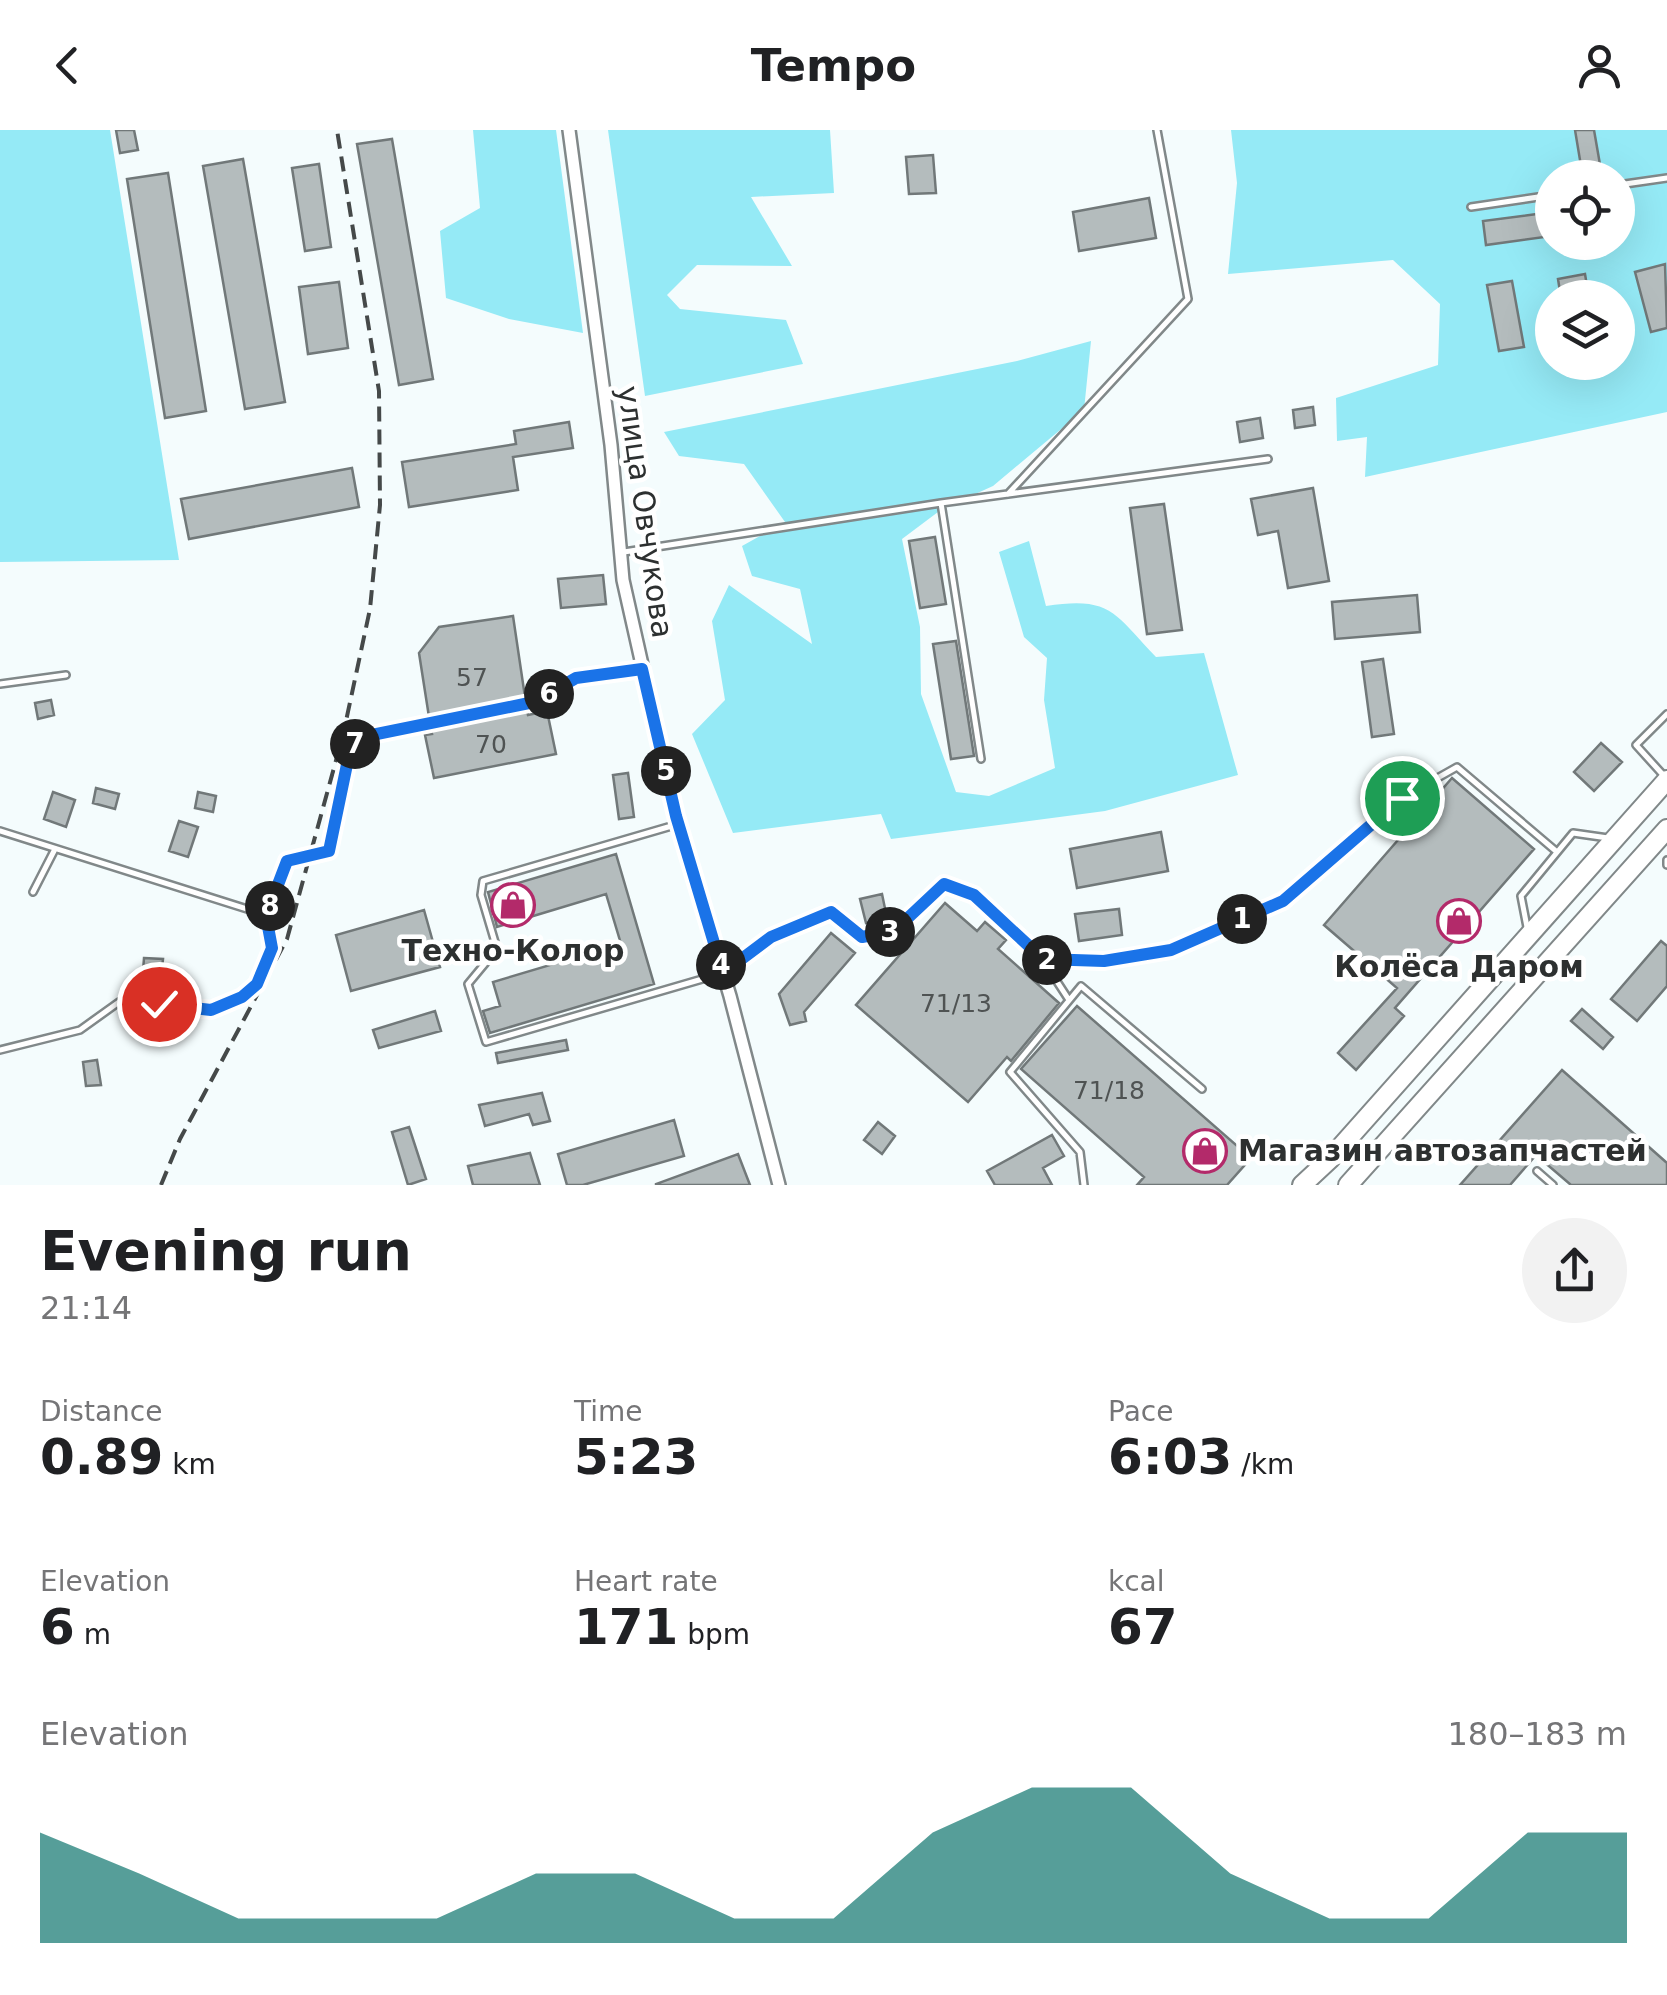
<!DOCTYPE html>
<html lang="en">
<head>
<meta charset="utf-8">
<style>
	:root { --surface:#fff; --page:#f2f2f2; --text:#202124; --muted:#757577; --accent:#0f766e }
	body { margin:0; font-family:"DejaVu Sans",sans-serif; background:var(--page); color:var(--text); height:100vh; display:flex; flex-direction:column; font-size:38px; white-space:nowrap }
	* { box-sizing:border-box; margin:0 }
	p { font-size:32px; color:var(--muted) }
	.icon { flex:none; width:55px; height:55px; fill:none; stroke:currentColor; stroke-width:2; stroke-linecap:round; stroke-linejoin:round }
	.map { position:relative; height:1055px; overflow:hidden }
	.side { display:flex; flex-direction:column; background:var(--surface); flex:1 }
	.side>* { flex:none }
	.fabs { position:absolute; left:1535px; top:30px; display:grid; gap:20px }
	.fabs a { display:grid; place-items:center; width:100px; height:100px; border-radius:50%; background:var(--surface); box-shadow:0 10px 40px #0002; font-size:50px }
	.pin { position:absolute; display:grid; place-items:center; width:85px; height:85px; color:#fff; margin:-42px; border:5px solid #fff; border-radius:50%; box-shadow:0 2px 10px #0007 }
	.km { position:absolute; width:50px; height:50px; margin:-25px; border-radius:50%; background:#222; color:#fff; font-size:28px; line-height:50px; text-align:center }
	.round { display:grid; place-items:center; flex:none; width:105px; height:105px; border-radius:52px; background:var(--page) }
	.summary { display:flex; align-items:center; justify-content:space-between; height:170px; padding:0 40px }
	h1 { font-size:55px; font-weight:600; line-height:75px }
	.metrics { display:grid; grid-template-columns:repeat(3,1fr); gap:15px; height:170px; padding:10px 40px }
	.metrics div { display:grid; align-content:center }
	.metrics b { font-size:50px; font-weight:600 }
	.metrics small { font-size:28px; font-weight:400 }
	.metrics p { font-size:28px }
	.chart { height:280px; padding:20px 40px }
	.chart p { display:flex; justify-content:space-between }
	.chart svg { width:100%; height:180px; margin-top:10px; fill:var(--accent); opacity:.7 }
	header { display:flex; justify-content:space-between; align-items:center; height:130px; padding:0 40px; background:var(--surface); font-size:45px; font-weight:600 }
	.map>svg:first-child { display:block }
	.green { fill:#95eaf6; fill-rule:evenodd }
	.building { fill:#b4bcbd; stroke:#717879; stroke-width:2.5 }
	.lines { fill:none; stroke-linecap:round; stroke-linejoin:round }
	.service-casing { stroke:#818889; stroke-width:10 }
	.minor-casing { stroke:#818889; stroke-width:16 }
	.trunk-casing { stroke:#818889; stroke-width:22 }
	.service { stroke:#fff; stroke-width:5 }
	.minor { stroke:#fff; stroke-width:11 }
	.trunk { stroke:#fff; stroke-width:18 }
	.rail { stroke:#454949; stroke-width:4; stroke-dasharray:15 8; stroke-linecap:butt }
	.route-casing { stroke:#fff; stroke-width:20 }
	.route { stroke:#1a73e8; stroke-width:12 }
	.labels { text-anchor:middle; stroke-width:9; stroke-linejoin:round; paint-order:stroke }
	.number-label { font-size:25px; fill:#4f5353 }
	.street-label { font-size:30px; fill:#2d3030; stroke:#fff }
	.poi-label { font-size:30px; font-weight:bold; fill:#2d3030; stroke:#fff }
</style>
</head>
<body>
<header><svg class="icon" aria-label="back" viewBox="0 0 24 24"><path d="M15 5l-7 7 7 7"/></svg>Tempo<svg class="icon" aria-label="person" viewBox="0 0 24 24"><circle cx="12" cy="8" r="4"/><path d="M4 21q1-7 8-7t8 7"/></svg></header>
<div class="map">
<svg width="1667" height="1055" viewBox="0 0 1667 1055">
	<rect width="100%" height="100%" fill="#f4fcfd"/>
	<path class="green" d="M0 0H110L179 430 0 432Z
		M473 0H556L583 203 509 189 446 168 440 101 480 78Z
		M608 0H830L834 63 751 67 792 136 697 135 667 165 680 179 786 190 803 234 645 266Z
		M1231 0H1667V282L1365 347 1367 307 1337 311 1336 268 1438 235 1440 174 1393 130 1228 144 1237 53ZM1552 48H1618V112H1552ZM1552 168H1618V232H1552Z
		M1091 211 1084 280 993 356 942 379 902 409 920 497 921 564 956 662 989 666 1055 638 1044 570 1047 528 1024 507 999 422 1029 411 1046 476C1111 466 1114 483 1156 527L1204 523 1238 645 1105 681 891 709 881 684 733 703 692 604 725 570 712 491 729 455 812 514 800 459 752 446 742 416 785 392 744 334 679 326 664 302 1017 231Z"/>
	<path class="building" d="M116 0H134L138 20 120 23Z
		M1575 0H1594L1602 46 1583 48Z
		M392 9 433 249 399 255 357 14Z
		M933 25 936 63 909 64 906 27Z
		M243 29 285 272 245 279 203 36Z
		M319 34 331 117 305 121 292 38Z
		M168 43 206 281 165 288 127 49Z
		M1149 68 1156 108 1079 121 1073 82Z
		M1552 82V106L1486 115 1483 91Z
		M1665 134 1667 198 1651 202 1635 142Z
		M1585 144 1589 168H1561L1558 149Z
		M1512 151 1524 217 1499 221 1487 155Z
		M339 152 348 218 308 224 299 157Z
		M1313 277 1315 295 1295 298 1293 280Z
		M1260 288 1263 308 1240 312 1237 292Z
		M569 292 573 318 513 327 518 360 409 377 402 332 516 314 514 301Z
		M352 338 359 377 189 409 181 369Z
		M1313 358 1329 451 1288 458 1278 401 1258 405 1251 369Z
		M1164 374 1182 500 1147 504 1130 378Z
		M935 407 946 474 920 478 909 411Z
		M603 445 606 474 561 478 558 449Z
		M1417 465 1420 502 1335 509 1332 472Z
		M513 486 525 567 429 587 419 523 439 497Z
		M956 511 974 626 951 629 933 514Z
		M1383 529 1394 604 1372 607 1362 532Z
		M51 570 54 585 38 589 35 573Z
		M527 580 528 585 547 581 556 624 434 648 425 605 432 604 431 599Z
		M1601 613 1622 632 1594 661 1574 642Z
		M628 643 634 687 619 689 613 645Z
		M1452 648 1534 719 1395 878 1404 886 1356 940 1338 923 1397 858 1324 795Z
		M96 658 119 664 115 679 93 673Z
		M53 662 75 670 66 697 44 689Z
		M198 662 216 666 213 682 195 678Z
		M179 691 198 697 188 727 169 721Z
		M1161 702 1168 741 1077 758 1070 719Z
		M616 724 654 854 490 903 483 881 500 876 493 852 621 814 606 764 497 797 488 762Z
		M882 764 887 788 866 793 860 769Z
		M945 773 977 801 985 792 1006 810 998 819 1059 873 1011 931 1007 927 968 972 856 875Z
		M1119 779 1122 805 1079 811 1075 784Z
		M424 780 440 837 351 861 336 805Z
		M831 803 855 823 804 882 806 891 790 895 779 864Z
		M1661 811 1667 816V856L1637 891 1611 869Z
		M144 828 163 829 160 857 142 855Z
		M1077 876 1251 1028 1227 1055H1137L1144 1047 1021 939Z
		M1582 879 1613 907 1603 919 1571 891Z
		M435 881 441 901 379 918 373 900Z
		M566 910 568 920 498 933 496 923Z
		M97 930 101 955 86 956 83 932Z
		M1562 940 1667 1033V1055H1571L1536 1025 1510 1055H1460Z
		M542 963 550 991 533 995 529 984 485 996 479 975Z
		M674 990 684 1026 583 1055H567L558 1024Z
		M878 992 895 1006 882 1024 864 1010Z
		M409 997 426 1049 408 1055 392 1002Z
		M1052 1005 1064 1026 1043 1038 1052 1055H995L987 1041Z
		M530 1023 540 1055H473L468 1036Z
		M738 1024 750 1055H656V1054Z"/>
	<g class="lines">
		<g class="service-casing">
			<path id="service" d="M1618 55 1667 48
				M1471 77 1552 65
				M1008 364 1188 169 1157 0
				M941 373 1268 329
				M624 422 941 373 981 629
				M0 554 66 545
				M1665 647 1636 615 1667 584
				M675 695 483 751 481 765 497 819 468 854 486 912 723 843 771 807 831 782 862 807 894 801 944 754 974 765 1043 829 1104 831 1171 821 1283 771 1402 668 1457 637 1557 722
				M0 701 266 785 272 798 270 829 257 853 241 867 211 880 119 872 80 900 0 920
				M1667 730V735
				M33 762 55 719
				M266 785 287 731 329 721 350 619 361 607 534 572 576 548 641 539
				M1527 797 1521 766 1573 703 1608 708
				M1043 830 1069 870
				M1537 1041 1553 1055
				M1084 1055 1080 1022 1010 942 1081 856 1202 959"/>
		</g>
		<g class="minor-casing">
			<path id="minor" d="M569 0 611 315 623 450 676 686 730 866 779 1055"/>
		</g>
		<g class="trunk-casing">
			<path id="trunk" d="M1302 1055 1330 1029 1667 650
				M1348 1055 1667 699"/>
		</g>
		<use href="#service" class="service"/>
		<use href="#minor" class="minor"/>
		<use href="#trunk" class="trunk"/>
		<path class="rail" d="M161 1055 180 1009 287 809 343 605 370 479 380 375 379 261 337 0"/>
	</g>
	<g class="lines">
		<g class="route-casing">
			<path id="route" d="M159 874 211 880 242 867 257 854 272 818 266 786 287 731 329 721 350 620 362 607 534 572 576 548 642 539 676 686 723 843 771 807 831 782 862 807 894 801 944 754 974 765 1043 829 1104 831 1171 820 1283 771 1402 668"/>
		</g>
		<use href="#route" class="route"/>
	</g>
	<defs>
		<g id="shop-ring" transform="scale(2.25)"><circle r="9.5" fill="#fff" stroke="#b32a6a" stroke-width="1.5"/><path d="M-5-2.5h2.3a2.7 3.5 0 0 1 5.4 0H5L5.5 6h-11ZM-1.5-2.5h3a1.5 2.3 0 0 0-3 0Z" fill="#b32a6a"/></g>
	</defs>
	<g fill-rule="evenodd">
		<use href="#shop-ring" x="513" y="775"/>
		<use href="#shop-ring" x="1459" y="791"/>
		<use href="#shop-ring" x="1205" y="1021"/>
	</g>
	<g class="labels">
		<g class="number-label">
			<text x="472" y="556">57</text>
			<text x="491" y="623">70</text>
			<text x="956" y="882">71/13</text>
			<text x="1109" y="969">71/18</text>
		</g>
		<g class="street-label">
			<text transform="translate(645 382) rotate(82)" y="10">улица Овчукова</text>
		</g>
		<g class="poi-label">
			<text x="513" y="831">Техно-Колор</text>
			<text x="1459" y="847">Колёса Даром</text>
			<text x="1238" y="1031" text-anchor="start">Магазин автозапчастей</text>
		</g>
	</g>
</svg>
<div class="fabs">
<a><svg class="icon" aria-label="locate" viewBox="0 0 24 24"><circle cx="12" cy="12" r="6"/><path d="M12 2v4M12 18v4M2 12h4M18 12h4"/></svg></a>
<a><svg class="icon" aria-label="layers" viewBox="0 0 24 24"><path d="M12 4l9 5-9 5-9-5zM3 14l9 5 9-5"/></svg></a>
</div>
<div class="pin" style="left:1402px;top:668px;background:#1e9e55"><svg class="icon" aria-label="arrive" viewBox="0 0 24 24"><path d="M6 21V4h12l-3 4 3 4H6"/></svg></div>
<div class="pin" style="left:159px;top:874px;background:#d93025"><svg class="icon" aria-label="check" viewBox="0 0 24 24"><path d="M5 12l5 5 9-10"/></svg></div>
<b class="km" style="left:1242px;top:789px">1</b>
<b class="km" style="left:1047px;top:830px">2</b>
<b class="km" style="left:890px;top:802px">3</b>
<b class="km" style="left:721px;top:835px">4</b>
<b class="km" style="left:666px;top:641px">5</b>
<b class="km" style="left:549px;top:564px">6</b>
<b class="km" style="left:355px;top:614px">7</b>
<b class="km" style="left:270px;top:776px">8</b>
</div>
<section class="side">
<div class="summary"><div><h1>Evening run</h1><p>21:14</p></div><a class="round"><svg class="icon" aria-label="share" viewBox="0 0 24 24"><path d="M12 15V3M7 8l5-5 5 5M5 13v7h14v-7"/></svg></a></div>
<div class="metrics">
<div><p>Distance</p><b>0.89<small> km</small></b></div>
<div><p>Time</p><b>5:23</b></div>
<div><p>Pace</p><b>6:03<small> /km</small></b></div>
</div>
<div class="metrics">
<div><p>Elevation</p><b>6<small> m</small></b></div>
<div><p>Heart rate</p><b>171<small> bpm</small></b></div>
<div><p>kcal</p><b>67</b></div>
</div>
<div class="chart"><p><span>Elevation</span>180–183 m</p>
<svg viewBox="0 0 160 44" preserveAspectRatio="none"><path d="M0 44V17L10 27L20 38L30 38L40 38L50 27L60 27L70 38L80 38L90 17L100 6L110 6L120 27L130 38L140 38L150 17L160 17V44z"/></svg>
</div>
</section>
</body>
</html>
